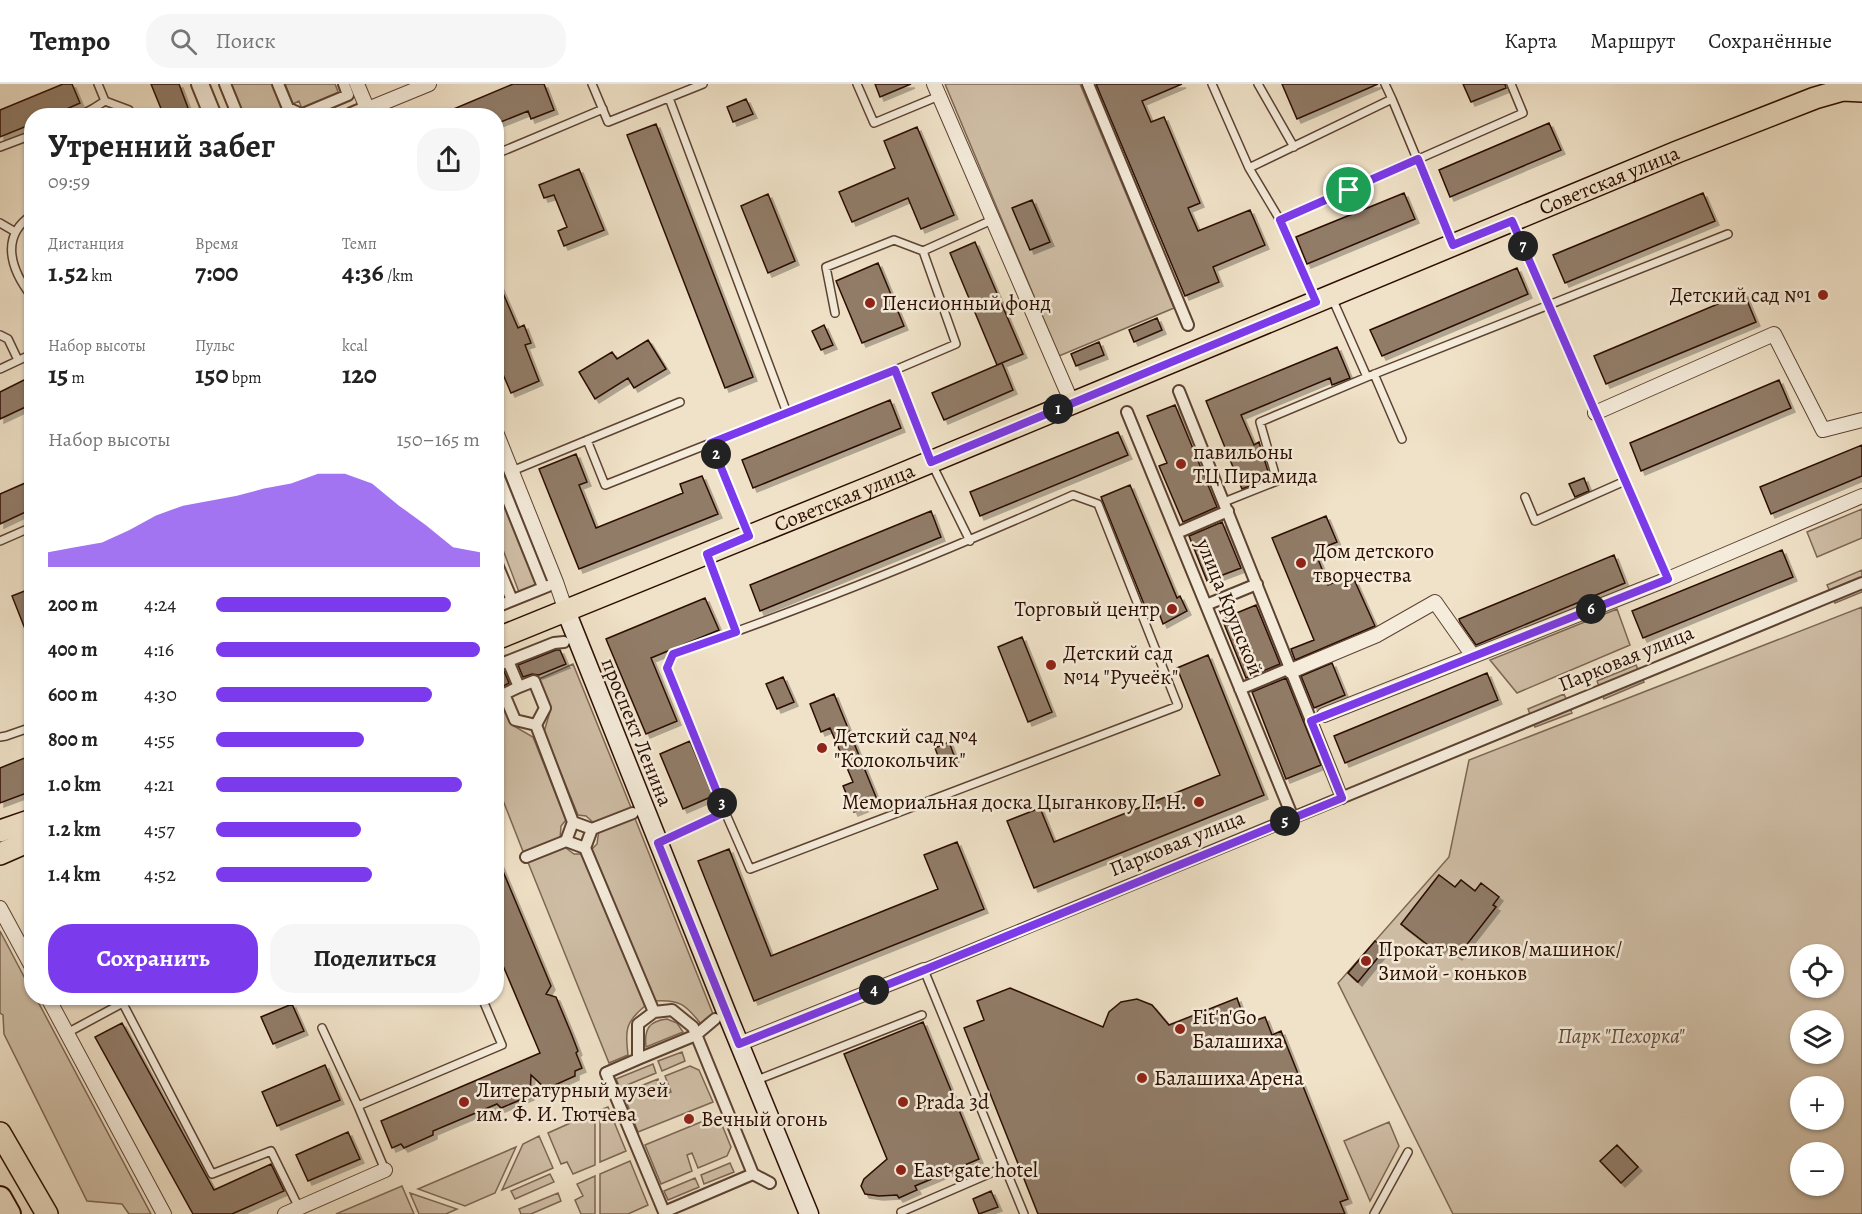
<!DOCTYPE html>
<html lang="ru">
<head>
<meta charset="utf-8">
<style>
	:root { --surface:#fff; --page:#f6f6f6; --text:#222; --muted:#767676; --line:#e0e0e0; --accent:#7c3aed }
	body { margin:0; font-family:Alegreya,serif; background:var(--page); color:var(--text); height:100vh; display:flex; flex-direction:column; font-size:22px; white-space:nowrap }
	* { box-sizing:border-box; margin:0 }
	p { font-size:20px; color:var(--muted) }
	.icon { flex:none; width:33px; height:33px; fill:none; stroke:currentColor; stroke-width:2; stroke-linecap:round; stroke-linejoin:round }
	.map { position:relative; flex:1; overflow:hidden }
	.panel { position:absolute; left:24px; top:24px; width:480px; height:897px; display:flex; flex-direction:column; background:var(--surface); border-radius:24px; box-shadow:0 2px 4px #0004 }
	.panel>* { flex:none }
	.controls { position:absolute; left:1790px; top:860px; display:grid; gap:12px }
	.controls a { display:grid; place-items:center; width:54px; height:54px; border-radius:50%; background:var(--surface); box-shadow:0 2px 4px #0004; font-size:30px }
	.pin { position:absolute; display:grid; place-items:center; width:51px; height:51px; color:#fff; margin:-26px; border:3px solid #fff; border-radius:50%; box-shadow:0 2px 6px #0007 }
	.km { position:absolute; width:30px; height:30px; margin:-15px; border-radius:50%; background:#222; color:#fff; font-size:16px; line-height:30px; text-align:center }
	.round { display:grid; place-items:center; flex:none; width:63px; height:63px; border-radius:24px; background:var(--page) }
	.overview { display:flex; align-items:center; justify-content:space-between; height:102px; padding:0 24px }
	h1 { font-size:33px; font-weight:700; line-height:45px }
	.stats { display:grid; grid-template-columns:repeat(3,1fr); gap:9px; height:102px; padding:6px 24px }
	.stats div { display:grid; align-content:center }
	.stats b { font-size:26px; font-weight:700 }
	.stats small { font-size:16px; font-weight:400 }
	.stats p { font-size:16px }
	.chart { height:168px; padding:12px 24px }
	.chart p { display:flex; justify-content:space-between }
	.chart svg { width:100%; height:108px; margin-top:6px; fill:var(--accent); opacity:.7 }
	.primary-button { display:flex; gap:12px; margin-top:auto; padding:12px 24px }
	.primary-button a { flex:1; height:69px; border-radius:24px; background:var(--accent); color:#fff; font-size:24px; font-weight:700; line-height:69px; text-align:center }
	.primary-button a+a { background:var(--page); color:var(--text) }
	ul { padding:0 24px; list-style:none; font-size:20px }
	li { display:grid; grid-template-columns:96px 72px 1fr; align-items:center; height:45px }
	li i { height:15px; border-radius:8px; background:var(--accent) }
	header { display:flex; align-items:center; gap:36px; box-sizing:border-box; height:84px; padding:0 30px; background:var(--surface); border-bottom:2px solid var(--line) }
	header strong { font-size:28px }
	nav { display:flex; gap:33px; margin-inline-start:auto; font-size:21px }
	.search { width:420px; height:54px; background:var(--page); display:flex; align-items:center; gap:15px; box-sizing:border-box; padding:0 21px; border-radius:24px; color:var(--muted); font-size:22px }
	.map>svg:first-child { display:block }
	.green { fill:#cfbea6; stroke:#7d6653; stroke-width:1.5; fill-rule:evenodd }
	.building { fill:#917c68; stroke:#2b0d00; stroke-width:1.5; filter:url(#shadow) }
	.lines { fill:none; stroke-linecap:round; stroke-linejoin:round }
	.service-casing { stroke:#5c4232; stroke-width:10 }
	.pedestrian-casing { stroke:#5c4232; stroke-width:14 }
	.minor-casing { stroke:#5c4232; stroke-width:16 }
	.tertiary-casing { stroke:#5c4232; stroke-width:20 }
	.secondary-casing { stroke:#2b0d00; stroke-width:21 }
	.primary-casing { stroke:#2b0d00; stroke-width:24 }
	.trunk-casing { stroke:#2b0d00; stroke-width:26 }
	.service { stroke:#f5ecdb; stroke-width:7 }
	.pedestrian { stroke:#f5ecdb; stroke-width:10 }
	.minor { stroke:#f5ecdb; stroke-width:14 }
	.tertiary { stroke:#f5ecdb; stroke-width:16 }
	.secondary { stroke:#f5ecdb; stroke-width:18 }
	.primary { stroke:#f0e2c8; stroke-width:21 }
	.trunk { stroke:#f0e2c8; stroke-width:22 }
	.route-casing { stroke:#fff; stroke-width:12 }
	.route { stroke:#7c3aed; stroke-width:8 }
	.poi-dot { fill:#8f2418; stroke:#f5ecdb; stroke-width:2 }
	.labels { text-anchor:middle; stroke-width:5; stroke-linejoin:round; paint-order:stroke }
	.street-label { font-size:21px; fill:#2b0d00; stroke:#f5ecdb }
	.poi-label { font-size:21px; fill:#2b0d00; stroke:#f5ecdb; text-anchor:start }
	.park-label { font-size:21px; font-style:italic; fill:#644b3a; stroke:#f5ecdb }
</style>
</head>
<body>
<header>
<strong>Tempo</strong>
<div class="search"><svg class="icon" aria-label="search" viewBox="0 0 24 24"><circle cx="10" cy="10" r="6"/><path d="M15 15l6 6"/></svg>Поиск</div>
<nav><a>Карта</a><a>Маршрут</a><a>Сохранённые</a></nav>
</header>
<div class="map">
<svg width="1862" height="1130" viewBox="0 0 1862 1130">
	<defs>
		<filter id="shadow"><feDropShadow dx="4" dy="4" stdDeviation="0" flood-color="#0004"/></filter>
	</defs>
	<rect width="100%" height="100%" fill="#f0e2c8"/>
	<filter id="stains"><feTurbulence type="fractalNoise" baseFrequency=".00333" numOctaves="4"/><feColorMatrix values="0 0 0 0 .2 0 0 0 0 .09 0 0 0 0 .02 0 0 0 .5 -.17"/></filter>
	<radialGradient id="worn" r=".72"><stop offset=".6" stop-color="#630" stop-opacity="0"/><stop offset="1" stop-color="#630" stop-opacity=".3"/></radialGradient>
	<path class="green" d="M229 0H272L281 24 275 27 277 31H242Z
		M285 0H335L339 10 302 25 299 17 293 20Z
		M945 0H1080L1174 224 1059 272Z
		M496 398 537 501 519 508 497 450Z
		M1862 425V454L1817 473 1807 448Z
		M1862 486V508L1835 519 1827 501Z
		M1862 523V1130H1453L1338 899 1449 773 1469 676ZM1439 791 1455 803 1461 796 1496 823 1458 871 1444 861 1439 868 1401 840ZM1375 857 1358 898H1357L1348 889ZM1800 870H1833V903H1800ZM1800 936H1833V969H1800ZM1800 1002H1833V1035H1800ZM1800 1068H1833V1101H1800Z
		M1617 525 1630 561 1517 609 1490 576Z
		M573 580 632 726 596 741 586 732 578 731 544 648 551 624 539 595Z
		M1636 581 1644 598 1604 615 1597 597Z
		M1564 610 1572 629 1535 643 1528 625Z
		M499 611 512 641 533 653 566 736 561 742 560 755 524 770 497 701 496 612Z
		M634 732 715 935 701 940C686 921 680 915 654 917L592 765 597 760 599 746Z
		M562 761 574 770H582L645 922C625 938 625 947 628 971L609 979 527 776Z
		M0 847 31 906 32 914H36L151 1130H129L122 1120 87 1117 4 950 3 931 0 929Z
		M667 935 677 939 683 948 646 963C644 945 649 937 667 935Z
		M682 968 685 977 662 987 658 977Z
		M653 980 656 989 620 1004 616 995Z
		M690 982 699 986 713 1018 638 1048 623 1009 658 995 664 1010 671 1008 665 992Z
		M608 1023 626 1067 600 1078V1026Z
		M595 1028V1081L573 1090 567 1078 561 1080 548 1049Z
		M718 1031 731 1063 727 1072 698 1084 692 1069 687 1071 692 1087 661 1100 645 1061Z
		M1389 1038 1399 1062 1370 1117 1344 1057Z
		M539 1052 553 1084 502 1106 523 1060Z
		M516 1063 495 1109 465 1122 418 1105Z
		M630 1077 648 1121 628 1130H600V1090Z
		M730 1079 734 1088 704 1100 701 1091Z
		M550 1090 554 1098 515 1115 511 1107Z
		M595 1092V1130H581L575 1116 583 1112 577 1100Z
		M695 1094 699 1103 668 1116 664 1107Z
		M402 1102 414 1130H336Z
		M410 1109 457 1125 446 1130H419Z
		M558 1109 561 1117 531 1130H521L519 1125Z"/>
	<path class="building" d="M63 0H72L80 19 51 32H32V40L0 53V26Z
		M151 0H179L191 32H164Z
		M513 0H544L554 26 531 35 528 27 496 40V32H437Z
		M875 0H911L880 13Z
		M1096 0H1182L1142 17 1151 38 1164 33 1200 119 1188 124 1198 147 1250 126 1265 161 1213 183 1219 198 1185 212Z
		M1282 0H1378L1297 35Z
		M1463 0H1505L1506 4 1471 18Z
		M746 15 753 30 733 38 727 23Z
		M1549 39 1561 66 1450 113 1439 86Z
		M656 40 753 293 725 304 627 51Z
		M917 43 954 131 921 145 908 114 852 138 839 108 895 84 884 57Z
		M579 85 604 146 564 162 558 147 567 143 554 111 544 114 539 101Z
		M1404 109 1415 135 1307 180 1296 153Z
		M1703 109 1715 137 1565 199 1553 171Z
		M768 110 795 177 768 189 741 122Z
		M1032 116 1050 158 1030 166 1012 124Z
		M975 158 1023 270 997 281 950 169Z
		M878 179 904 242 862 259 836 197Z
		M1517 184 1528 210 1382 272 1370 246Z
		M496 193 518 244 524 241 531 259 525 261 539 297 511 309 496 274Z
		M1744 209 1756 238 1606 300 1594 272Z
		M1157 234 1162 246 1134 258 1129 246Z
		M824 241 833 261 821 266 812 247Z
		M648 256 666 285 634 304 628 294 595 315 579 288 612 268 617 275Z
		M1099 258 1104 271 1076 282 1071 270Z
		M1337 263 1350 294 1332 301 1330 294 1241 331 1254 361 1259 358 1270 394 1242 405 1206 317Z
		M1002 279 1013 306 944 336 932 309Z
		M32 292V320L0 335V308Z
		M1779 296 1791 324 1641 387 1630 359Z
		M890 316 901 344 753 404 742 376Z
		M1175 321 1217 423 1183 438 1159 382 1167 379 1147 332Z
		M1118 348 1128 371 980 432 970 408Z
		M1862 361V392L1771 430 1760 403Z
		M576 370 587 398 579 401 596 444 683 409 680 400 702 392 718 430 579 485 539 385Z
		M1584 394 1589 407 1575 413 1569 400Z
		M32 396V425L0 440V410Z
		M1130 401 1177 514 1180 512 1187 527 1163 540 1156 521 1146 525 1101 413Z
		M931 427 941 453 760 527 750 501Z
		M1326 432 1337 458 1315 467 1328 501 1352 491 1375 542 1295 576 1291 565 1314 556 1272 454Z
		M1222 438 1241 484 1207 497 1189 452Z
		M1782 466 1793 493 1643 554 1632 527Z
		M1614 471 1625 499 1476 561 1460 538 1459 535Z
		M32 504V560H31L12 512Z
		M705 514 719 546 651 574 677 637 646 650 606 555Z
		M1256 521 1280 580 1246 594 1222 535Z
		M1022 553 1052 628 1028 638 998 563Z
		M556 566H560L566 580 539 591 532 590 523 593 518 581Z
		M1208 571 1264 711 1034 804 1007 737 1040 724 1054 758 1220 691 1177 584Z
		M1332 579 1345 611 1314 624 1301 592Z
		M504 587 509 599 500 604 496 609V589Z
		M1487 589 1498 616 1345 679 1334 652Z
		M783 593 794 618 777 625 766 600Z
		M1286 594 1321 681 1286 695 1252 608Z
		M834 610 878 718 854 728 843 702 853 698 830 644 821 648 810 620Z
		M690 657 713 712 683 725 660 670Z
		M949 658 955 674 941 680 935 664Z
		M32 671V707L0 719V684Z
		M957 758 984 825 754 917 698 777 729 765 771 872 938 805 924 771Z
		M497 773 551 902 546 910 556 913 571 949 578 967 576 969 582 984 575 987V992L546 1005 531 991 530 1012 501 1024 497 1020 433 1047V1051L404 1064 401 1060 392 1064 381 1037 540 969 496 865Z
		M1439 791 1455 803 1461 796 1475 807 1481 799 1499 813 1493 821 1496 823 1458 872 1444 861 1438 869 1401 840Z
		M1375 857 1385 865 1358 898 1348 889Z
		M1010 904 1103 943 1109 928 1121 918 1137 915 1152 921 1169 941 1237 914 1246 940 1265 933 1272 951 1281 947 1348 1115 1340 1118 1345 1130H1038L964 944 984 936 977 917Z
		M292 920 304 947 273 960 261 933Z
		M923 938 979 1075 915 1102 917 1106 899 1114 897 1111 879 1112 865 1110 861 1102 864 1095 887 1075 844 970Z
		M122 939 214 1106 271 1080 284 1107 232 1130H193L95 953Z
		M325 981 340 1016 277 1042 262 1008Z
		M348 1048 360 1075 308 1097 296 1071Z
		M1617 1061 1638 1083 1621 1099 1600 1077Z
		M991 1107 998 1123 979 1130 973 1115Z"/>
	<g class="lines">
		<g class="service-casing">
			<path id="service" d="M592 0 608 38 703 0
				M857 0 874 39 939 12
				M1212 0 1249 84 1280 136 1315 215
				M1258 0 1294 63
				M669 14 787 329
				M1392 15 1452 159
				M105 17 129 26 133 32
				M79 32 94 24
				M95 32 94 24 105 17 98 0
				M0 63 32 51
				M496 70 603 25
				M1249 84 1392 15 1385 0
				M32 131C0 152 10 185 32 213
				M1280 136 1523 29 1511 0
				M0 139 12 146
				M1513 139 1668 495
				M1332 214 1367 293
				M835 229 826 183 894 156 923 167 992 136
				M0 251 8 255 18 276
				M0 285 32 270
				M895 286 956 260 923 167
				M1374 290 1402 355
				M587 356 605 401 711 359
				M512 387 680 318
				M1525 413 1535 437 1625 397
				M1224 418 1277 397 1260 338 1367 293 1728 150
				M748 450 711 359 895 286 931 378 970 457
				M0 457 32 443
				M708 472 736 548
				M0 653 6 652 32 643
				M660 758 725 728 750 785 1178 622 1098 420 1073 411C942 469 809 523 673 570L667 584 725 728
				M924 886 1024 1130
				M120 914 212 1090 271 1067 299 1124
				M322 944 358 1022
				M67 949 132 914
				M757 996 922 931
				M385 1086 358 1022 502 961 482 914
				M901 1128 1005 1083
				M1374 1130 1408 1068"/>
		</g>
		<g class="pedestrian-casing">
			<path id="pedestrian" d="M225 0 238 32
				M278 0 288 24 301 30
				M1088 0 1188 241
				M298 32 348 11 344 0
				M1179 307 1342 714
				M1127 328 1293 734
				M496 386 543 503
				M1177 449 1228 427
				M496 478 512 516
				M1206 521 1257 500
				M496 523 548 502
				M508 577 519 603 534 597 545 624 536 641 573 738 566 757 585 764 592 745 573 738
				M496 582 554 559 564 558
				M519 603 504 610 515 636 536 641
				M1240 605 1290 584
				M592 745 633 729
				M585 764 654 928 672 926 693 943 753 1090 664 1128 606 989 638 975V940L654 928
				M526 773 566 757
				M924 886 1862 499
				M638 975 696 951 715 935
				M753 1090 770 1099"/>
		</g>
		<g class="minor-casing">
			<path id="minor" d="M357 0 370 31
				M934 0 1072 319
				M368 25 429 0
				M1595 329 1774 250 1823 346 1862 336
				M496 348 556 498 566 527
				M1291 587 1377 551 1435 518 1473 572
				M1324 631 1668 495 1862 412
				M0 824 32 883
				M48 914 164 1130
				M739 960 924 886
				M285 1130 385 1086"/>
		</g>
		<g class="tertiary-casing">
			<path id="tertiary" d="M200 0 213 32
				M352 32 368 25"/>
		</g>
		<g class="secondary-casing">
			<path id="secondary" d="M566 527 727 930 809 1130"/>
		</g>
		<g class="primary-casing">
			<g id="primary">
				<path id="s1" d="M496 555 880 399 1677 68 1815 14 1843 6 1862 7"/>
				<path d="M0 747 32 736"/>
				<path d="M0 770 32 756"/>
				<path d="M0 1049 47 1130"/>
			</g>
		</g>
		<g class="trunk-casing">
			<path id="trunk" d="M0 1114 9 1130"/>
		</g>
		<use href="#service" class="service"/>
		<use href="#pedestrian" class="pedestrian"/>
		<use href="#minor" class="minor"/>
		<use href="#tertiary" class="tertiary"/>
		<use href="#secondary" class="secondary"/>
		<use href="#primary" class="primary"/>
		<use href="#trunk" class="trunk"/>
	</g>
	<g class="lines">
		<g class="route-casing">
			<path id="route" d="M1418 75 1453 161 1512 137 1668 495 1311 637 1342 714 924 886 739 960 658 759 725 728 667 584 673 570 736 548 707 470 749 452 711 359 895 286 931 378 1316 218 1280 136Z"/>
		</g>
		<use href="#route" class="route"/>
	</g>
	<g class="poi-dot">
		<circle cx="1823" cy="211" r="6"/>
		<circle cx="870" cy="219" r="6"/>
		<circle cx="1181" cy="380" r="6"/>
		<circle cx="1301" cy="479" r="6"/>
		<circle cx="1172" cy="525" r="6"/>
		<circle cx="1051" cy="581" r="6"/>
		<circle cx="822" cy="664" r="6"/>
		<circle cx="1199" cy="718" r="6"/>
		<circle cx="1366" cy="877" r="6"/>
		<circle cx="1180" cy="945" r="6"/>
		<circle cx="1142" cy="994" r="6"/>
		<circle cx="464" cy="1018" r="6"/>
		<circle cx="903" cy="1018" r="6"/>
		<circle cx="689" cy="1035" r="6"/>
		<circle cx="901" cy="1086" r="6"/>
	</g>
	<g class="labels">
		<g class="street-label">
			<text dy="7" stroke="none"><textPath href="#s1" startOffset="1204">Советская улица</textPath></text>
			<text dy="7" stroke="none"><textPath href="#s1" startOffset="376">Советская улица</textPath></text>
			<text transform="translate(1230 523) rotate(68)" y="7">улица Крупской</text>
			<text transform="translate(1626 574) rotate(-22)" y="7">Парковая улица</text>
			<text transform="translate(637 648) rotate(68)" y="7">проспект Ленина</text>
			<text transform="translate(1177 759) rotate(-22)" y="7">Парковая улица</text>
		</g>
		<g class="poi-label">
			<text x="1811" y="218" text-anchor="end">Детский сад №1</text>
			<text x="882" y="226">Пенсионный фонд</text>
			<text x="1193" y="375">павильоны<tspan x="1193" dy="24">ТЦ Пирамида</tspan></text>
			<text x="1313" y="474">Дом детского<tspan x="1313" dy="24">творчества</tspan></text>
			<text x="1160" y="532" text-anchor="end">Торговый центр</text>
			<text x="1063" y="576">Детский сад<tspan x="1063" dy="24">№14 "Ручеёк"</tspan></text>
			<text x="834" y="659">Детский сад №4<tspan x="834" dy="24">"Колокольчик"</tspan></text>
			<text x="1187" y="725" text-anchor="end">Мемориальная доска Цыганкову П. Н.</text>
			<text x="1378" y="872">Прокат великов/машинок/<tspan x="1378" dy="24">Зимой - коньков</tspan></text>
			<text x="1192" y="940">Fit'n'Go<tspan x="1192" dy="24">Балашиха</tspan></text>
			<text x="1154" y="1001">Балашиха Арена</text>
			<text x="476" y="1013">Литературный музей<tspan x="476" dy="24">им. Ф. И. Тютчева</tspan></text>
			<text x="915" y="1025">Prada 3d</text>
			<text x="701" y="1042">Вечный огонь</text>
			<text x="913" y="1093">East gate hotel</text>
		</g>
		<g class="park-label">
			<text x="1621" y="959">Парк "Пехорка"</text>
		</g>
	</g>
	<rect width="100%" height="100%" filter="url(#stains)"/>
	<rect width="100%" height="100%" fill="url(#worn)"/>
</svg>
<div class="controls">
<a><svg class="icon" aria-label="locate" viewBox="0 0 24 24"><circle cx="12" cy="12" r="6"/><path d="M12 2v4M12 18v4M2 12h4M18 12h4"/></svg></a>
<a><svg class="icon" aria-label="layers" viewBox="0 0 24 24"><path d="M12 4l9 5-9 5-9-5zM3 14l9 5 9-5"/></svg></a>
<a>+</a>
<a>−</a>
</div>
<div class="pin" style="left:1349px;top:106px;background:#1e9e55"><svg class="icon" aria-label="arrive" viewBox="0 0 24 24"><path d="M6 21V4h12l-3 4 3 4H6"/></svg></div>
<b class="km" style="left:1058px;top:325px">1</b>
<b class="km" style="left:716px;top:370px">2</b>
<b class="km" style="left:722px;top:719px">3</b>
<b class="km" style="left:874px;top:906px">4</b>
<b class="km" style="left:1285px;top:737px">5</b>
<b class="km" style="left:1591px;top:525px">6</b>
<b class="km" style="left:1523px;top:162px">7</b>
<section class="panel">
<div class="overview"><div><h1>Утренний забег</h1><p>09:59</p></div><a class="round"><svg class="icon" aria-label="share" viewBox="0 0 24 24"><path d="M12 15V3M7 8l5-5 5 5M5 13v7h14v-7"/></svg></a></div>
<div class="stats">
<div><p>Дистанция</p><b>1.52<small> km</small></b></div>
<div><p>Время</p><b>7:00</b></div>
<div><p>Темп</p><b>4:36<small> /km</small></b></div>
</div>
<div class="stats">
<div><p>Набор высоты</p><b>15<small> m</small></b></div>
<div><p>Пульс</p><b>150<small> bpm</small></b></div>
<div><p>kcal</p><b>120</b></div>
</div>
<div class="chart"><p><span>Набор высоты</span>150–165 m</p>
<svg viewBox="0 0 160 44" preserveAspectRatio="none"><path d="M0 44V38L10 36L20 34L30 29L40 23L50 19L60 17L70 15L80 12L90 10L100 6L110 6L120 10L130 19L140 27L150 36L160 38V44z"/></svg>
</div>
<ul>
<li><b>200 m</b>4:24<i style="width:89%"></i></li>
<li><b>400 m</b>4:16<i style="width:100%"></i></li>
<li><b>600 m</b>4:30<i style="width:82%"></i></li>
<li><b>800 m</b>4:55<i style="width:56%"></i></li>
<li><b>1.0 km</b>4:21<i style="width:93%"></i></li>
<li><b>1.2 km</b>4:57<i style="width:55%"></i></li>
<li><b>1.4 km</b>4:52<i style="width:59%"></i></li>
</ul>
<div class="primary-button"><a>Сохранить</a><a>Поделиться</a></div>
</section>
</div>
</body>
</html>
